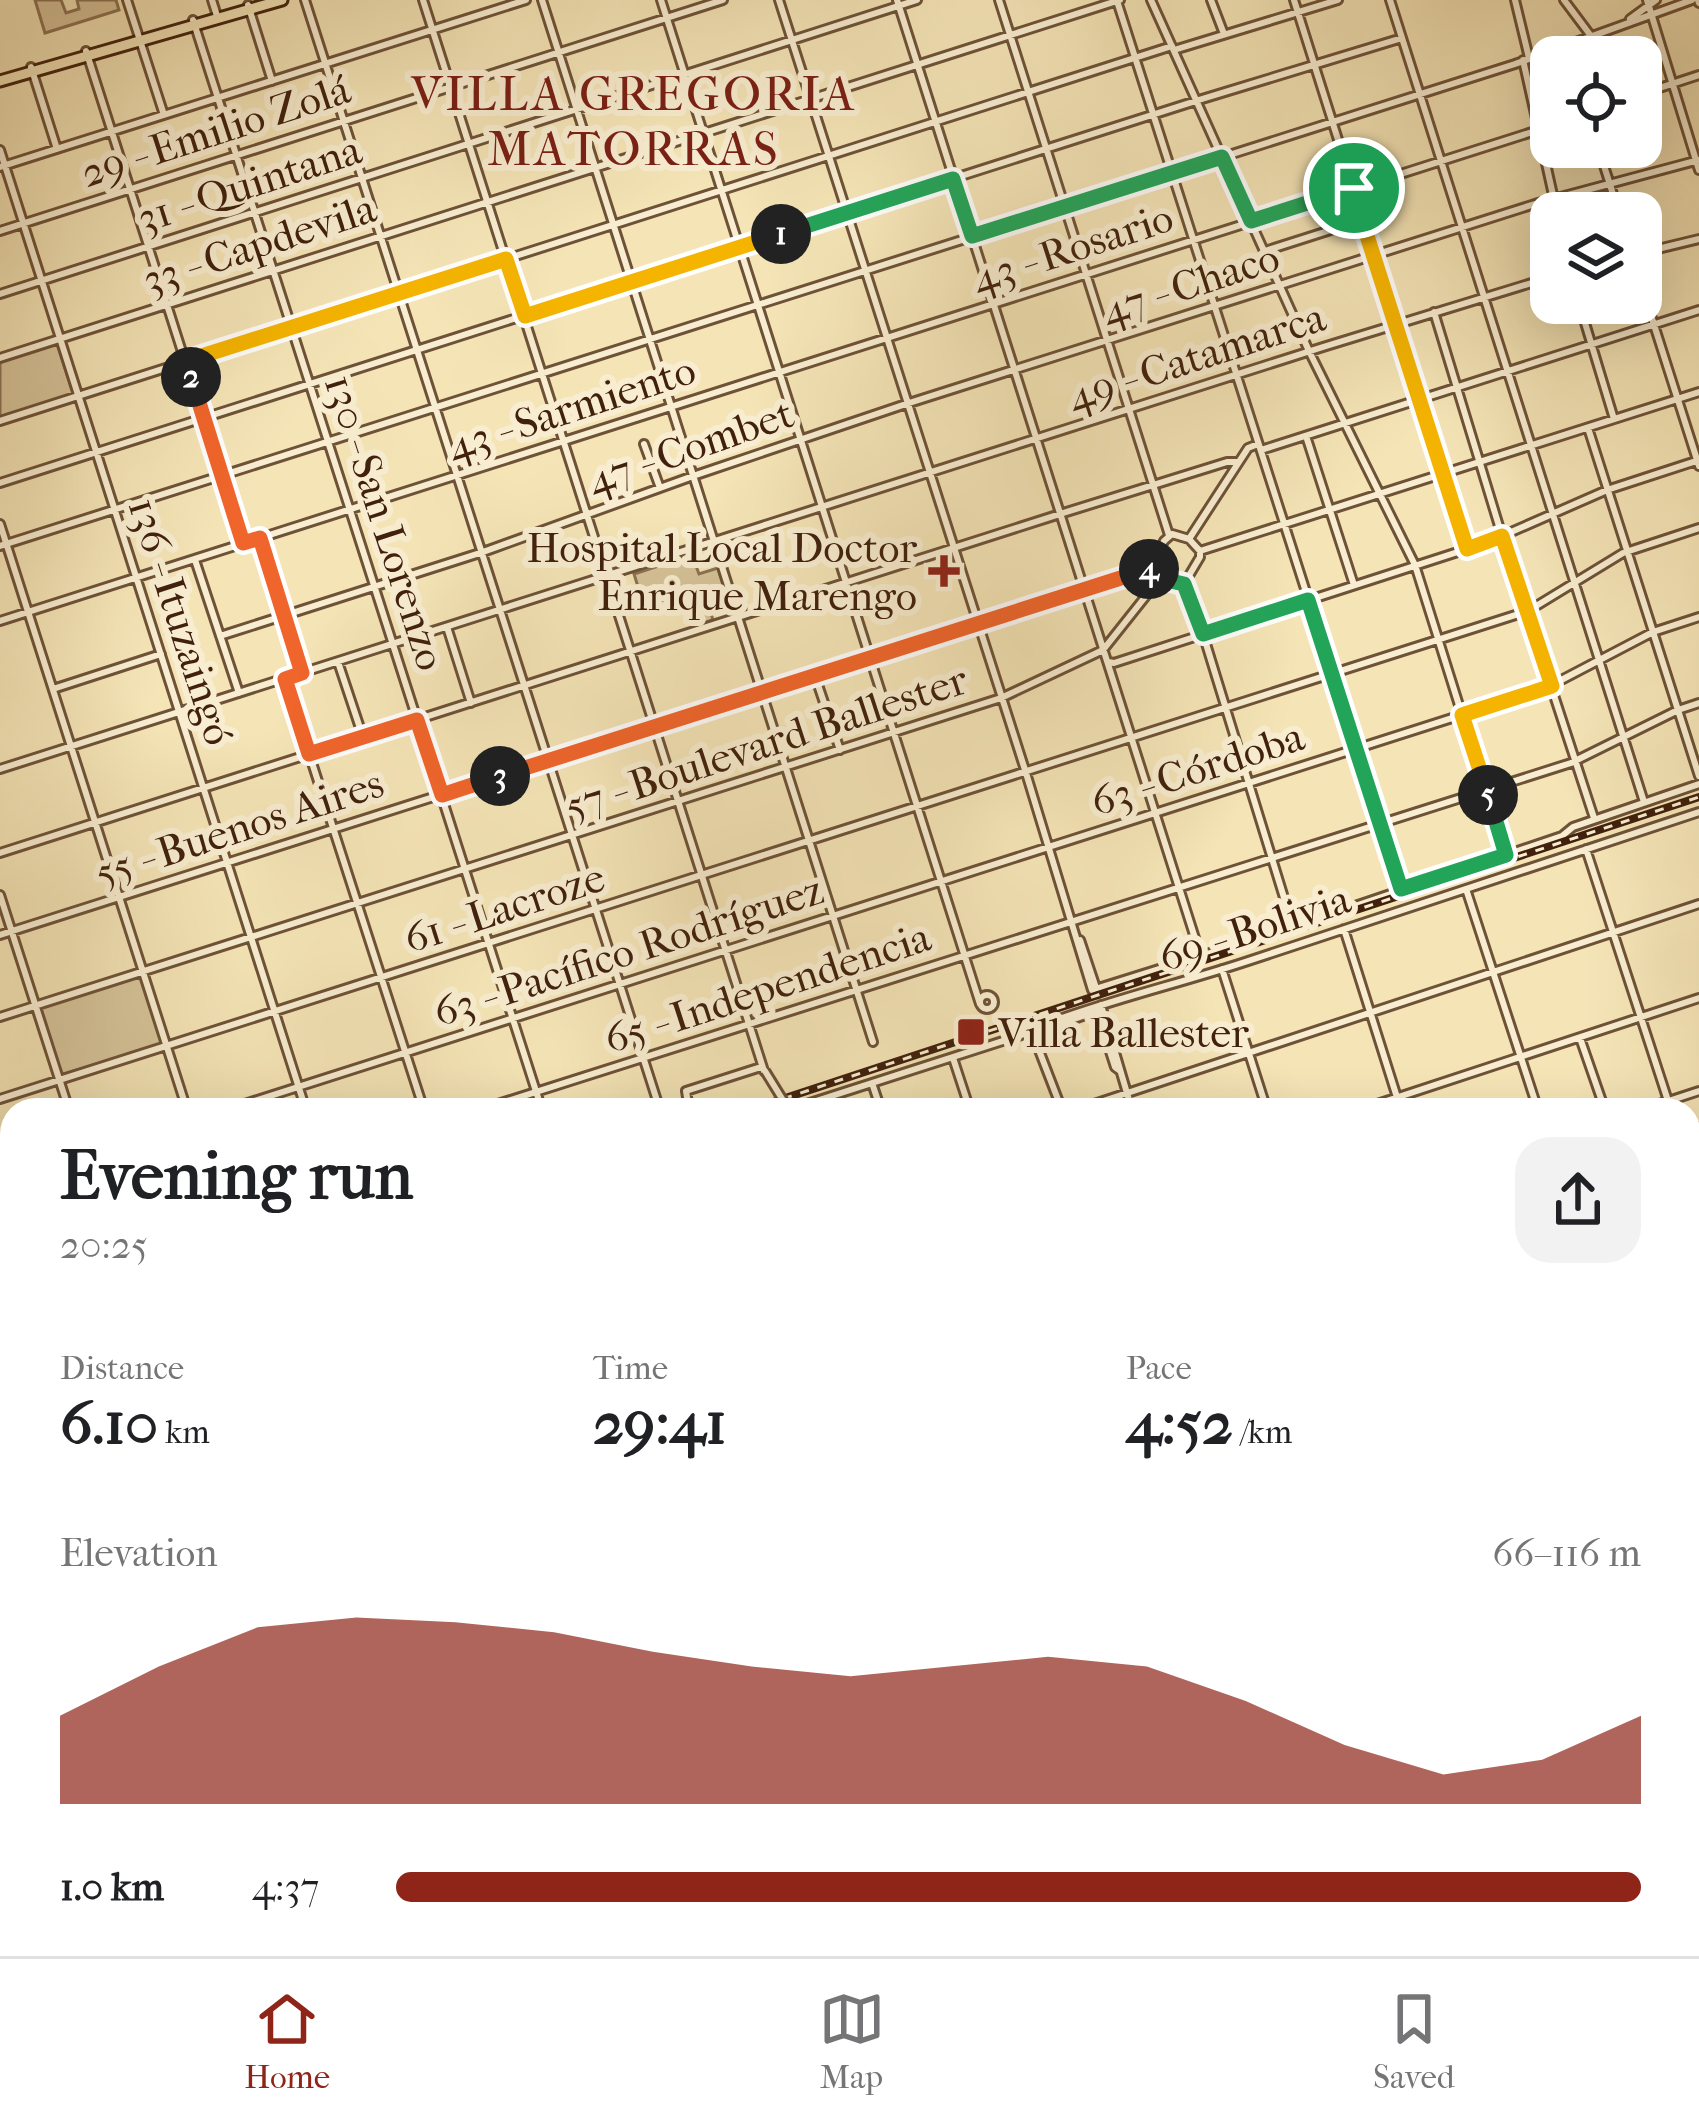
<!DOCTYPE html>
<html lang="en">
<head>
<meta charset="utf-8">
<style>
	:root { --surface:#fff; --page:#f2f2f2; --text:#202124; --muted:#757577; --line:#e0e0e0; --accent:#8f2418 }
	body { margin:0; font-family:"IM FELL French Canon",serif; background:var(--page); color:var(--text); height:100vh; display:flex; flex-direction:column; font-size:45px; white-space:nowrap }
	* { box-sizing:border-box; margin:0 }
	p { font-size:39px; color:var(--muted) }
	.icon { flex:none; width:66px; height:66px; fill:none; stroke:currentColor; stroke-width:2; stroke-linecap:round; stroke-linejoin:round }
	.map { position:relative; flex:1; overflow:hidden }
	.side { position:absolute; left:0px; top:1098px; width:1701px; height:858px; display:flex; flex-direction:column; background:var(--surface); border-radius:36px 36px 0 0; box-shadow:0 12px 48px #0002 }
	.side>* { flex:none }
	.fabs { position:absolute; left:1530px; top:36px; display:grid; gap:24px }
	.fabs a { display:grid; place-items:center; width:132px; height:132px; border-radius:24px; background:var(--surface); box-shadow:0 12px 48px #0002; font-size:60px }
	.pin { position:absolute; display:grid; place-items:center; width:102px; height:102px; color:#fff; margin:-51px; border:6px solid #fff; border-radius:50%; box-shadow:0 3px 12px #0007 }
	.km { position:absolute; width:60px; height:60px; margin:-30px; border-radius:50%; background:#222; color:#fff; font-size:33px; line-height:60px; text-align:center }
	.round { display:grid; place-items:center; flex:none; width:126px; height:126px; border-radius:36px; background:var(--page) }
	.summary { display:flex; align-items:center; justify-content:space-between; height:204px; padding:0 60px }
	h1 { font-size:66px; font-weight:700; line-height:90px }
	.stats { display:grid; grid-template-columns:repeat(3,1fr); gap:18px; height:204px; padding:12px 60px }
	.stats div { display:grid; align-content:center }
	.stats b { font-size:60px; font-weight:700 }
	.stats small { font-size:33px; font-weight:400 }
	.stats p { font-size:33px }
	.chart { height:336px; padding:24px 60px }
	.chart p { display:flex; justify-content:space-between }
	.chart svg { width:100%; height:216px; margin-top:12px; fill:var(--accent); opacity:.7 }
	ul { padding:0 60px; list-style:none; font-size:39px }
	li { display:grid; grid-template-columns:192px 144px 1fr; align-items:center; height:90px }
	li i { height:30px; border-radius:15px; background:var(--accent) }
	.tab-bar { display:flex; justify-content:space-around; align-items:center; height:168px; border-top:3px solid var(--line); background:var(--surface); font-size:33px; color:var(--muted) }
	.tab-bar a { display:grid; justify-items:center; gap:6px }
	.tab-bar .selected { color:var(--accent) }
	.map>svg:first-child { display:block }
	.green { fill:#d6c399; stroke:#8c7253; stroke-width:3 }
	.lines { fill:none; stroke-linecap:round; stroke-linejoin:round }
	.minor-tunnel { stroke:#d0bd94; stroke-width:6; stroke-dasharray:6 3; stroke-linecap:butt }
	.minor-casing { stroke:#6e5237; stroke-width:12 }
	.major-casing { stroke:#41210d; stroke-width:15 }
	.minor { stroke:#f8edd0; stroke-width:6 }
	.major { stroke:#f4e4b6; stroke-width:9 }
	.rail-casing { stroke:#41210d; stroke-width:8 }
	.rail { stroke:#f8edd0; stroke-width:3; stroke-dasharray:9; stroke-linecap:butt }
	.minor-bridge-casing { stroke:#6e5237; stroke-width:12; stroke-linecap:butt }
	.minor-bridge { stroke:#f8edd0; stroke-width:6 }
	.split-1-casing { stroke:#fff; stroke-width:24 }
	.split-2-casing { stroke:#fff; stroke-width:24 }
	.split-3-casing { stroke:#fff; stroke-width:24 }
	.split-4-casing { stroke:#fff; stroke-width:24 }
	.split-5-casing { stroke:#fff; stroke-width:24 }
	.split-6-casing { stroke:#fff; stroke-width:24 }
	.split-1 { stroke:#22a559; stroke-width:15 }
	.split-2 { stroke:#f5b400; stroke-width:15 }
	.split-3 { stroke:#f0652b; stroke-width:15 }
	.split-4 { stroke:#f0652b; stroke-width:15 }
	.split-5 { stroke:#22a559; stroke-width:15 }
	.split-6 { stroke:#f5b400; stroke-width:15 }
	.poi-dot { fill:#8f2418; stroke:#f8edd0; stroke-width:4.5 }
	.labels { text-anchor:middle; stroke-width:12; stroke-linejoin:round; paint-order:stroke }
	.street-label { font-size:42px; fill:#41210d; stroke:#f8edd0 }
	.poi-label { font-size:42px; fill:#41210d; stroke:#f8edd0; text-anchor:end }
	.quarter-label { font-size:48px; letter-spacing:3px; fill:#7a1f14; stroke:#f8edd0 }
</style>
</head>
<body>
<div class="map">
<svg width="1699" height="1956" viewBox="0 0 1699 1956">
	<rect width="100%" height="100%" fill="#f4e4b6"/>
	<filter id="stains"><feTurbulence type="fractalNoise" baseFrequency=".00167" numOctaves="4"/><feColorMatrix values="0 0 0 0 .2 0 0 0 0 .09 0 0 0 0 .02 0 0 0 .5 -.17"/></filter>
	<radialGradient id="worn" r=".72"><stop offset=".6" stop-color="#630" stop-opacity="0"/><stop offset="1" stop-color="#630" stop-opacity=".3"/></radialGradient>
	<path class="green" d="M35 0H61L66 13 79 9 77 0H116L119 10 45 33Z
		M56 340 74 396 0 420V359Z
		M692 555 699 574 718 568 728 601 709 607 713 620 703 623 692 591 644 606 634 574Z
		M142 975 164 1044 60 1075 38 1006Z"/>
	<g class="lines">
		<path class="minor-tunnel" d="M1100 1009 1098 994 1109 988"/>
		<g class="minor-casing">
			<path id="minor" d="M127 0 164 115
				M212 0 218 19
				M305 0 660 1110
				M423 0 764 1071
				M542 0 873 1042
				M661 0 980 1004
				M779 0 1026 773 1092 990 1293 927 1562 836 1573 827 1699 784
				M897 0 1201 957
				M999 0 1169 535
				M1151 0 1309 351 1415 565 1506 855
				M1211 0 1224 34
				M1294 0 1467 549
				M1390 0 1644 802
				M1515 0 1529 58
				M1564 0 1591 36
				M1647 0 1699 170
				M1698 0 1699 3
				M1117 1 1401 889
				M248 5 272 81
				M1630 19 1656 0
				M193 20 542 1110
				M1174 50 1338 0
				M86 51 243 543
				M1523 60 1557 213
				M31 67 57 149
				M1641 94 1699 75
				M1598 147 1619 213
				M0 150 306 1110
				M0 167 526 0
				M0 231 723 0
				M1265 251 1362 220
				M1641 253 1699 239
				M1641 284 1699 466
				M0 294 917 0
				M1579 303 1614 419
				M1434 312 1502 536 1594 818
				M0 358 1120 0
				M0 421 1172 46
				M1588 428 1699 776
				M1306 436 1354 585
				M644 444 660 488
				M1261 450 1699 310
				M0 483 1202 99 1402 38
				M0 524 187 1110
				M1172 534 1189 539 1200 551V557L1184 584 1166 580 1152 568 1164 541Z
				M260 539 302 673
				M1189 539 1248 448 1258 444
				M0 546 1515 64 1692 0
				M1200 551 1699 392
				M195 560 239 693
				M1184 584 1203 634 1293 927
				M0 621 1551 126
				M447 627 471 703
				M220 636 483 552 693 476 906 404 1538 203 1699 160
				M338 662 363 737
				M1108 662 1114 663 1467 549 1502 536 1607 490 1699 460
				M815 676 840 750
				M285 679 424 1110
				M53 689 161 654
				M0 769 1323 347 1551 277
				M1586 849 1671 1110
				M0 853 1060 514 1227 462H1238
				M1466 889 1538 1110
				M0 895 69 1110
				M1344 929 1401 1110
				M0 935 1152 568
				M1080 940 1096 988
				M1222 969 1267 1110
				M980 1002a7 7 0 1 1 14 0a7 7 0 1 1-14 0Z
				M1101 1005 1132 1110
				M0 1017 1001 698 1103 650 1161 577
				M1037 1030 1043 1025C1109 1000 1178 984 1245 962 1396 912 1547 861 1699 812
				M1042 1030 1097 1011 1115 1067 1119 1070
				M1032 1032 1062 1110
				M1580 1038 1605 1110
				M953 1058 970 1110
				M872 1083 881 1110
				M0 1099 1528 611 1623 553 1699 528
				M226 1110 1546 688 1653 632 1699 617
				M479 1110 1571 763 1678 710 1699 703
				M689 1110 686 1091 761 1067
				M788 1110 1040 1029
				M1076 1110 1699 904
				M1359 1110 1699 998
				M1641 1110 1699 1091
				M1689 1131 1699 1127
				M1689 1158 1699 1168
				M0 1182 12 1178
				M1689 1231 1699 1241
				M0 1263 12 1299
				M1689 1311 1699 1307
				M0 1340 12 1336
				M0 1364 12 1360
				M0 1456 12 1452
				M0 1530 12 1567
				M0 1548 12 1545
				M1689 1627 1699 1622
				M0 1642 12 1638
				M1689 1658 1699 1688
				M1689 1714 1699 1711
				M0 1731 12 1727
				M1689 1783 1699 1779
				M0 1792 12 1787
				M0 1807 12 1853
				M1689 1852 1699 1849
				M1689 1917 1699 1913
				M0 1927 12 1924
				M36 1944 38 1956
				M104 1944 107 1956
				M208 1944 211 1956
				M295 1944 297 1956
				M381 1944 385 1956
				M465 1944 469 1956
				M628 1944 631 1956
				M702 1944 706 1956
				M790 1944 794 1956
				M879 1944 883 1956
				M968 1944 972 1956
				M1046 1944 1049 1956
				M1109 1944 1111 1956
				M1249 1944 1253 1956
				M1358 1944 1362 1956
				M1449 1944 1452 1956
				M1514 1944 1518 1956
				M1559 1944 1563 1956
				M1612 1944 1616 1956
				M1665 1944 1669 1956
				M168 1956 198 1944
				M513 1956 552 1944
				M869 1956 906 1944
				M1124 1956 1159 1944
				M1374 1956 1410 1944
				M1570 1956 1606 1944"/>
		</g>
		<g class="major-casing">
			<path id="major" d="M0 81 282 0"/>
		</g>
		<use href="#minor" class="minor"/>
		<use href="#major" class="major"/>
		<g class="rail-casing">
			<path id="rail" d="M749 1110 1699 797
				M0 1352 12 1348"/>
		</g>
		<use href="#rail" class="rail"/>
		<g class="minor-bridge-casing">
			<path id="minor-bridge" d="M765 1071 789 1110"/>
		</g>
		<use href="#minor-bridge" class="minor-bridge"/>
	</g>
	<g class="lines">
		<g class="split-1-casing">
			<path id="split-1" d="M781 234 953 179 972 236 1222 157 1251 221 1354 188"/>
		</g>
		<g class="split-2-casing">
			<path id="split-2" d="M191 377 186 361 506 259 525 316 781 234"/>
		</g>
		<g class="split-3-casing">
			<path id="split-3" d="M191 377 243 543 260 538 302 673 285 679 309 754 417 720 442 795 500 776"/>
		</g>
		<g class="split-4-casing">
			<path id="split-4" d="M500 776 1149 569"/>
		</g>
		<g class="split-5-casing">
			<path id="split-5" d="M1149 569 1152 568 1166 580 1184 584 1203 634 1308 600 1401 889 1506 855 1488 795"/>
		</g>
		<g class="split-6-casing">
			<path id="split-6" d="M1354 188 1362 220 1467 549 1502 536 1552 686 1462 715 1488 795"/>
		</g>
		<use href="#split-1" class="split-1"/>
		<use href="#split-2" class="split-2"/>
		<use href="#split-3" class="split-3"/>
		<use href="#split-4" class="split-4"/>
		<use href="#split-5" class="split-5"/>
		<use href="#split-6" class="split-6"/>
	</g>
	<g class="poi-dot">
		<path d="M938 553h12v12h12v12h-12v12h-12v-12h-12v-12h12z"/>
		<rect x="956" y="1017" width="30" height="30" rx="6"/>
	</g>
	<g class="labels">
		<g class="street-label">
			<text transform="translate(215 130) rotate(-18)" y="15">29 - Emilio Zolá</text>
			<text transform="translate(249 183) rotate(-18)" y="15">31 - Quintana</text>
			<text transform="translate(259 243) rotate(-18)" y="15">33 - Capdevila</text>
			<text transform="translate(1072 247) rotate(-18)" y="15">43 - Rosario</text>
			<text transform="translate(1190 283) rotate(-18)" y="15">47 - Chaco</text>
			<text transform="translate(1196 356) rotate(-18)" y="15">49 - Catamarca</text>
			<text transform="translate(571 407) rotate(-18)" y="15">43 - Sarmiento</text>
			<text transform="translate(690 446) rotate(-19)" y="15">47 - Combet</text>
			<text transform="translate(386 522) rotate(72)" y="15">130 - San Lorenzo</text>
			<text transform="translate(182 621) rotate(72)" y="15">136 - Ituzaingó</text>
			<text transform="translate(766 742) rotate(-18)" y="15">57 - Boulevard Ballester</text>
			<text transform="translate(1197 768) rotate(-18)" y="15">63 - Córdoba</text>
			<text transform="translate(239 827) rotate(-18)" y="15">55 - Buenos Aires</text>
			<text transform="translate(504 907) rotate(-18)" y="15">61 - Lacroze</text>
			<text transform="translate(1254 927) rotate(-18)" y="15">69 - Bolivia</text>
			<text transform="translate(628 950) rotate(-18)" y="15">63 - Pacífico Rodríguez</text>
			<text transform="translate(767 987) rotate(-18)" y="15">65 - Independencia</text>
		</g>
		<g class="poi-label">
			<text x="917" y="562">Hospital Local Doctor<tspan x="917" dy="48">Enrique Marengo</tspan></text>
			<text x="998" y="1047" text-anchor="start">Villa Ballester</text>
		</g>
		<g class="quarter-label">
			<text x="634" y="110">VILLA GREGORIA<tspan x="634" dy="55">MATORRAS</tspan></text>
		</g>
	</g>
	<rect width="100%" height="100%" filter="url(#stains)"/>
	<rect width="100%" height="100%" fill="url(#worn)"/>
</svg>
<div class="fabs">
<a><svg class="icon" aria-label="locate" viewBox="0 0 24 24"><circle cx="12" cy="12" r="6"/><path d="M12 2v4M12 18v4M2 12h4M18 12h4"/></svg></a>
<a><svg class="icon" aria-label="layers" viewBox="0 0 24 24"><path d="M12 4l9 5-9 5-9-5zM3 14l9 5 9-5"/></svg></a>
</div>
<div class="pin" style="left:1354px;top:188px;background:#1e9e55"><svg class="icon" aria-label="arrive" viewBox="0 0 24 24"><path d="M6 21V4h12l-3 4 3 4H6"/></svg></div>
<b class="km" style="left:781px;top:234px">1</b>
<b class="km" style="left:191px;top:377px">2</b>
<b class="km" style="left:500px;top:776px">3</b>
<b class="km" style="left:1149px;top:569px">4</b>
<b class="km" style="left:1488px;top:795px">5</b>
<section class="side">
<div class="summary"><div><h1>Evening run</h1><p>20:25</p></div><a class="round"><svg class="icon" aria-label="share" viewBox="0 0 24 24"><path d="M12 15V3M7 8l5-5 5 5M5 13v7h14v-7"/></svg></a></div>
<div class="stats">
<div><p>Distance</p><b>6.10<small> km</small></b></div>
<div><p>Time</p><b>29:41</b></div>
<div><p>Pace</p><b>4:52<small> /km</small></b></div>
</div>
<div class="chart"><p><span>Elevation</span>66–116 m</p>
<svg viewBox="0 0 160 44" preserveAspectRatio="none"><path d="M0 44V26L10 16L20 8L30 6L40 7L50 9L60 13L70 16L80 18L90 16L100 14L110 16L120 23L130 32L140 38L150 35L160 26V44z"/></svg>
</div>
<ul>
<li><b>1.0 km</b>4:37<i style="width:100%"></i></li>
</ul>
</section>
</div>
<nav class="tab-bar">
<a class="selected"><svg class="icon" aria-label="home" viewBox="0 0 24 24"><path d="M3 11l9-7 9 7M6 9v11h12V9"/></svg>Home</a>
<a><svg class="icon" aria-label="map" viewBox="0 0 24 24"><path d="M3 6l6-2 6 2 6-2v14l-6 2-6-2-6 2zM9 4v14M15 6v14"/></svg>Map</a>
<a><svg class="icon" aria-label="saved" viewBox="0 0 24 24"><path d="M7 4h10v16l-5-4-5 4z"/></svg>Saved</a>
</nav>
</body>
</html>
